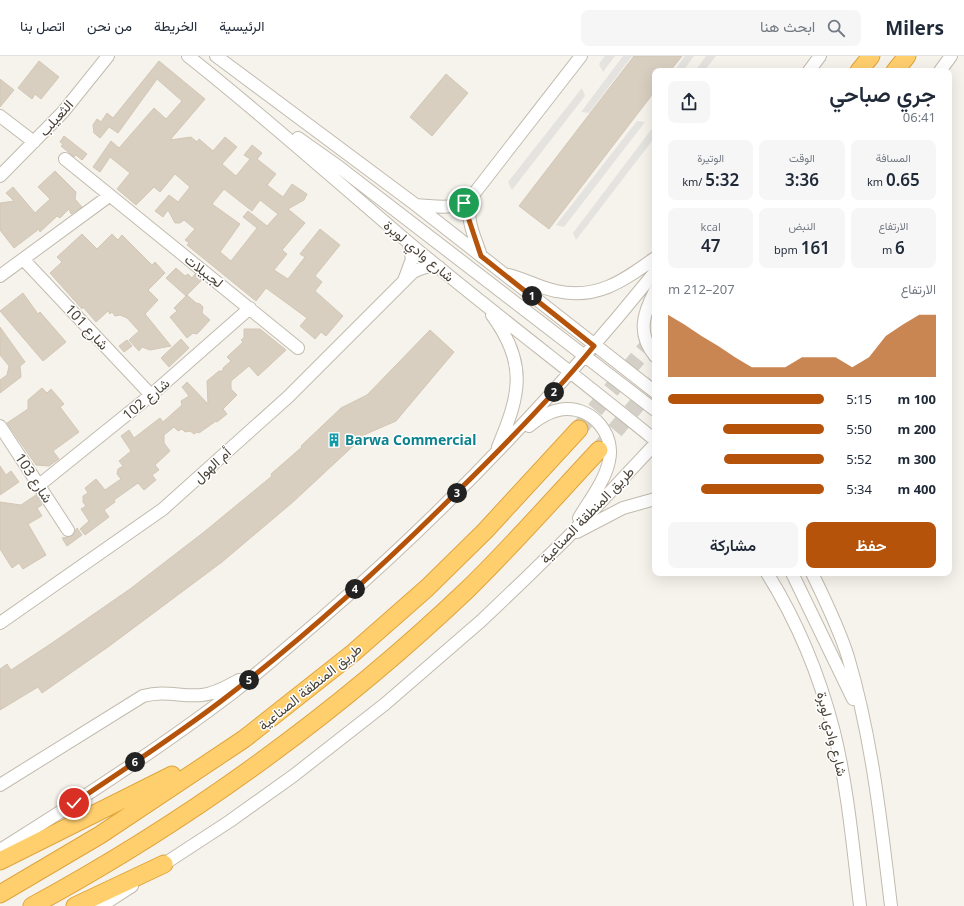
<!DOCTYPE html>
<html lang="ar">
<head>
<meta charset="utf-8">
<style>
	:root { --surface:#fff; --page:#f6f6f7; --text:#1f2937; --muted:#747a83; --line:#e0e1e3; --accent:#b45309 }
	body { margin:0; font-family:"Noto Sans",Vazirmatn,sans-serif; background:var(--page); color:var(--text); direction:rtl; height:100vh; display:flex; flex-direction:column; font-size:15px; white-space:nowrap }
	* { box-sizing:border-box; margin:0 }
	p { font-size:13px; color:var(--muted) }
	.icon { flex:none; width:22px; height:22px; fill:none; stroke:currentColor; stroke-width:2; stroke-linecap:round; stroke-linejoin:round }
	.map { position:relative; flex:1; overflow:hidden; direction:ltr }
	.details { position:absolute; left:652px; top:12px; width:300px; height:508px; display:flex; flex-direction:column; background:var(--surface); border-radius:8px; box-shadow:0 4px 16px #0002; direction:rtl }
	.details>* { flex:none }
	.pin { position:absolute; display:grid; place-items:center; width:34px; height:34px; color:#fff; margin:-17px; border:2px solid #fff; border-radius:50%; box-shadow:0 1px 4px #0007 }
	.km { position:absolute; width:20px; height:20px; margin:-10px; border-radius:50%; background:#222; color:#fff; font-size:11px; line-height:20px; text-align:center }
	.round { display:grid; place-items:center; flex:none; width:42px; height:42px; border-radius:8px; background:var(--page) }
	.headline { display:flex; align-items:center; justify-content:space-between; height:68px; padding:0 16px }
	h1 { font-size:22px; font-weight:600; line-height:30px }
	.figures { display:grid; grid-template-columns:repeat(3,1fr); gap:6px; height:68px; padding:4px 16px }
	.figures div { display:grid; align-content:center; border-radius:8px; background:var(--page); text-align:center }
	.figures b { font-size:17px; font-weight:600 }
	.figures small { font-size:11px; font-weight:400 }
	.figures p { font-size:11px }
	.chart { height:112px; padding:8px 16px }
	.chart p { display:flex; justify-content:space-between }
	.chart svg { width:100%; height:72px; margin-top:4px; fill:var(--accent); opacity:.7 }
	.button { display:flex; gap:8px; margin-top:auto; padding:8px 16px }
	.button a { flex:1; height:46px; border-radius:8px; background:var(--accent); color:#fff; font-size:16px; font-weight:600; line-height:46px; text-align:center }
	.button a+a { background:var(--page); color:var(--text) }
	ul { padding:0 16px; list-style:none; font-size:13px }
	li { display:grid; grid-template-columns:64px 48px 1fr; align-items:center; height:30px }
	li i { height:10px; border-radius:5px; background:var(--accent) }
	header { display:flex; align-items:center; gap:24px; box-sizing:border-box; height:56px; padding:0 20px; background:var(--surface); border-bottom:1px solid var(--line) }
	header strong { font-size:19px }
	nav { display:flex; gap:22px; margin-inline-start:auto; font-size:14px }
	.search { width:280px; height:36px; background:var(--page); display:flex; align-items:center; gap:10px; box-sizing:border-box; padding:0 14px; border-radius:8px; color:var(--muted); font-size:15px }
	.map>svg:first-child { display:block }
	.parking { fill:#e5e3e0 }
	.building { fill:#d8cfc1; stroke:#d3c7b4; fill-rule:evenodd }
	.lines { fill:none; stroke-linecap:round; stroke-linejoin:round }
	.highway-tunnel { stroke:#d4d0c8; stroke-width:17; stroke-dasharray:17 8; stroke-linecap:butt }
	.minor-casing { stroke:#c2bbae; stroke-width:14 }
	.highway-casing { stroke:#e0a43c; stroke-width:19 }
	.minor { stroke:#fff; stroke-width:12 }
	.highway { stroke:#ffcf6e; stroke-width:17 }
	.route-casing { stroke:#fff; stroke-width:8 }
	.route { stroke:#b45309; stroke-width:5 }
	.labels { text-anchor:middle; stroke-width:3; stroke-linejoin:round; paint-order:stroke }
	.street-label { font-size:14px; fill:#4b4439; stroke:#fff }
	.culture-label { font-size:14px; font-weight:bold; fill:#0d838f; stroke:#fff; text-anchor:start }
</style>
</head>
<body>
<header>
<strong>Milers</strong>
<div class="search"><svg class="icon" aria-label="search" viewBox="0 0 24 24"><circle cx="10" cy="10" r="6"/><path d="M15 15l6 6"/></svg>ابحث هنا</div>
<nav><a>الرئيسية</a><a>الخريطة</a><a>من نحن</a><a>اتصل بنا</a></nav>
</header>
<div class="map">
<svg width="964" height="850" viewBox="0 0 964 850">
	<rect width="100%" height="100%" fill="#f6f3ec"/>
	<path class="parking" d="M605 0H615L603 16 599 8Z
		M623 0H632L589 57 581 56Z
		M685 0H694L683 15H674Z
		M706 0H716L704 15H695Z
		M582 32 585 40 512 134 508 126Z
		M637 65 645 66 564 171 556 169Z
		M654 70 655 81 576 184 573 177Z"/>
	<path class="building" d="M634 0H682L670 15H655V35L549 173 519 150Z
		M39 5 59 21 41 43 35 38 32 43 18 32Z
		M159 5 205 43 170 84 191 81 197 86 199 83 213 95 225 81 237 91 222 108 236 120 250 103 244 99 252 89 262 97 257 103 276 118 267 129 283 141 292 128 307 138 304 144 288 153 305 167 282 194 287 198 274 214 288 223 305 201 300 198 320 173 340 189 315 220 322 226 315 235 343 260 326 280 321 276 315 283 300 270 307 262 266 232 256 245 187 189 189 187 185 184 195 173 184 164 180 167H175L168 154 163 161 155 155 169 139 178 146 190 131 175 118 160 136 154 131 136 149 117 133 130 117 110 101 100 116 93 111 111 85 119 92 154 52 166 63 182 45 157 23 118 77 109 71 100 82 94 77 93 69 97 63 101 66 107 57 113 62ZM224 133 252 155 260 144 278 158 267 170 248 155 243 161 257 172 231 205 220 196 240 168 212 148Z
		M446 18 468 37 432 80 410 61Z
		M0 23 14 34 0 51Z
		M64 80 87 98 82 104 76 99 74 101 61 90 63 88 60 86Z
		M55 115 76 136 75 143 82 151 71 158 69 153 60 162 57 160 40 176 39 173 14 192 0 174V147L14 145 6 137 13 131 35 157 50 143 38 131Z
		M82 178 97 193 112 178 118 184 122 179 152 209 155 206 165 217 148 234 158 244 145 258 171 290 150 294 142 291 139 295 129 284 139 275 127 262 120 259 115 260 112 256 110 258 108 255 96 266 83 251 82 253 50 217 62 206 57 201Z
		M176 212 185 220 188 218 192 222 195 218 202 224 186 240 166 222Z
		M23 237 38 258 40 256 66 286 43 305 0 255Z
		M187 239 196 247 200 248 203 251 202 257 210 264 197 278 193 277 187 282 170 261 177 255 174 252Z
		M0 271 25 306 20 310 21 321 0 337V324L7 319 9 310 0 299Z
		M244 273H260L286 294 258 320 249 310 231 325V333L237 339 223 353 227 358 217 366 216 365 199 377 197 376 194 378 190 375 185 376 182 373 178 375 174 371 164 379V387L170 395 155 409 159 414 152 419 156 424 144 434 138 427 114 444 115 446 104 454 109 461 85 479 80 473 89 465 81 453 86 450 83 446V440L88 437 85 432 96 423 105 434 121 423 117 418 118 413 123 410 119 405 131 395 121 380 129 374 134 382 160 362 163 366 182 349 181 345 189 340 182 331 187 326 208 348 207 325 219 315H223V312L231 305 227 301 243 286 241 284 244 282Z
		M430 274 454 296 396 365 366 378 293 446 222 506 108 591 42 637 38 631 0 654V613L7 608 11 614 52 587 130 533 204 476 272 420 271 418 302 391 301 390 341 352 367 339Z
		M181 283 189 292 169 311 161 302Z
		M127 284 132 290 124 296 119 290Z
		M42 332 47 337 51 333 64 348 60 351 79 376 53 395 59 403 49 410 36 409 7 367 28 353V344Z
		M0 410 6 419 11 415 19 426 0 439Z
		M36 439 42 449 37 452 42 460 28 468 46 499 23 513 19 507 12 512 0 493V446L21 449Z
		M77 472 82 479 67 490 62 482 72 480Z"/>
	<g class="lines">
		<path class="highway-tunnel" d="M579 373 655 281
			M599 394 655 327"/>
		<g class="minor-casing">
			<path id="minor" d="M188 0C264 60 335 124 408 186 489 254 573 317 655 384
				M216 0 416 149 655 336
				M809 15 820 0
				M940 15 951 0
				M0 60 34 86
				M298 82 339 111 655 354
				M65 103 298 292
				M0 120 63 56 108 0
				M473 140C464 164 474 177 481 200
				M416 149C439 150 454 156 473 139L581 0
				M23 203 151 339
				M509 219C525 223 540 232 556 235 597 244 623 225 655 202
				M0 220 109 140
				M405 222 412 203 409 187
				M655 235C643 258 637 278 655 300
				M492 259C528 308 520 339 498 391
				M0 370 68 474
				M529 370C540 361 553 353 567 353 594 353 615 379 609 405 605 425 589 445 579 462
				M38 430 151 339 250 252
				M577 476 623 452 655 443
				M767 517C797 565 820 621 834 676 848 733 853 792 860 850
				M792 517 853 643
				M812 517C825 544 839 572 848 601 872 682 881 766 891 850
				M0 567 163 453 288 341 413 216C422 212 429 209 439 211
				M0 729 143 640C166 634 181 641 202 639 215 638 228 630 239 624
				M0 794C77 746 154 696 227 641 260 616 290 589 322 562 444 457 554 341 655 216
				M158 812 230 765 293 720 385 648 481 565 523 525 567 482 655 388
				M101 850 132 830"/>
		</g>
		<g class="highway-casing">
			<path id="highway" d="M859 15 871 0
				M895 15 907 0
				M0 805 172 719
				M0 838 100 779 244 683 353 597 427 532 485 475 579 373
				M32 850C189 765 339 656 468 533 513 489 556 440 599 394
				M75 850 164 808"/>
		</g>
		<use href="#minor" class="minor"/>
		<use href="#highway" class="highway"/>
	</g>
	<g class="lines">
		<g class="route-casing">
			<path id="route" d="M74 747C126 712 179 678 229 639 310 577 386 507 458 435 505 389 552 341 594 290L481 200 468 161 469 151 473 139 464 147"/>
		</g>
		<use href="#route" class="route"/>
	</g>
	<defs>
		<g id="building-bare" transform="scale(1.08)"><path d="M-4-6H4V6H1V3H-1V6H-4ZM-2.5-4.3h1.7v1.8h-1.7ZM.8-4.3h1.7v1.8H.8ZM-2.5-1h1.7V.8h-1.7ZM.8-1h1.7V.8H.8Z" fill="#0f9aa8" stroke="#fff" stroke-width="2.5" paint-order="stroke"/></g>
	</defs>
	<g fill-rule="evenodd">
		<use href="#building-bare" x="334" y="384"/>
	</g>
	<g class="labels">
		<g class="street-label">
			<text transform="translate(56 62) rotate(-48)" y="5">الثعيلب</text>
			<text transform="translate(419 195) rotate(40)" y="5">شارع وادي لوبرة</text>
			<text transform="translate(204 215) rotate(38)" y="5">لجبيلات</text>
			<text transform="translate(87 271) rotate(47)" y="5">شارع 101</text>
			<text transform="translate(146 343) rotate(-40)" y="5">شارع 102</text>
			<text transform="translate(212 409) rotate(-42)" y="5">أم الهول</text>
			<text transform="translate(34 422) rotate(57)" y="5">شارع 103</text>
			<text transform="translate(587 459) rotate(-46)" y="5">طريق المنطقة الصناعية</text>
			<text transform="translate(310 631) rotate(-39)" y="5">طريق المنطقة الصناعية</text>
			<text transform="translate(832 678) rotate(76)" y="5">شارع وادي لوبرة</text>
		</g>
		<g class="culture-label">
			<text x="345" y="389">Barwa Commercial</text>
		</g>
	</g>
</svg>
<div class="pin" style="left:464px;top:147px;background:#1e9e55"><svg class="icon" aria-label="arrive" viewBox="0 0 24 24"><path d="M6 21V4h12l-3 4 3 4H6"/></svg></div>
<div class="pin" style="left:74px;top:747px;background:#d93025"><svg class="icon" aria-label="check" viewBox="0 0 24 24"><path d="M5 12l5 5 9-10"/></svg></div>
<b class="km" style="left:532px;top:240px">1</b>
<b class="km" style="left:554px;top:336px">2</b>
<b class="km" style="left:457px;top:437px">3</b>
<b class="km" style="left:355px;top:533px">4</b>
<b class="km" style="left:249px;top:624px">5</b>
<b class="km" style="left:135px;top:706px">6</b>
<section class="details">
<div class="headline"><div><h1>جري صباحي</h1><p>06:41</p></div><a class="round"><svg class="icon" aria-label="share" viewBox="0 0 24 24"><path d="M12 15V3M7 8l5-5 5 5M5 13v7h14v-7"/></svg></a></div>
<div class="figures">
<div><p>المسافة</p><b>0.65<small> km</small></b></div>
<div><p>الوقت</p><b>3:36</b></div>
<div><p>الوتيرة</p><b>5:32<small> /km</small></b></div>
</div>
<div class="figures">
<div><p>الارتفاع</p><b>6<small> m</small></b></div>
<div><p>النبض</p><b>161<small> bpm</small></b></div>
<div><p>kcal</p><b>47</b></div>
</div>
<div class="chart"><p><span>الارتفاع</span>207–212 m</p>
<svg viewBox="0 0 160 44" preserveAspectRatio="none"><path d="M0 44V6L10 12L20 19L30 25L40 32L50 38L60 38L70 38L80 32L90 32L100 32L110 38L120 32L130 19L140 12L150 6L160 6V44z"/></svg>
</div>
<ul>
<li><b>100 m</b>5:15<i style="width:100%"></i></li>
<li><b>200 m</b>5:50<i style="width:65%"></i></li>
<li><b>300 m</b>5:52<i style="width:64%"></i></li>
<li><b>400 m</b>5:34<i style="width:79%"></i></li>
</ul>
<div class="button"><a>حفظ</a><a>مشاركة</a></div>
</section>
</div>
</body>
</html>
